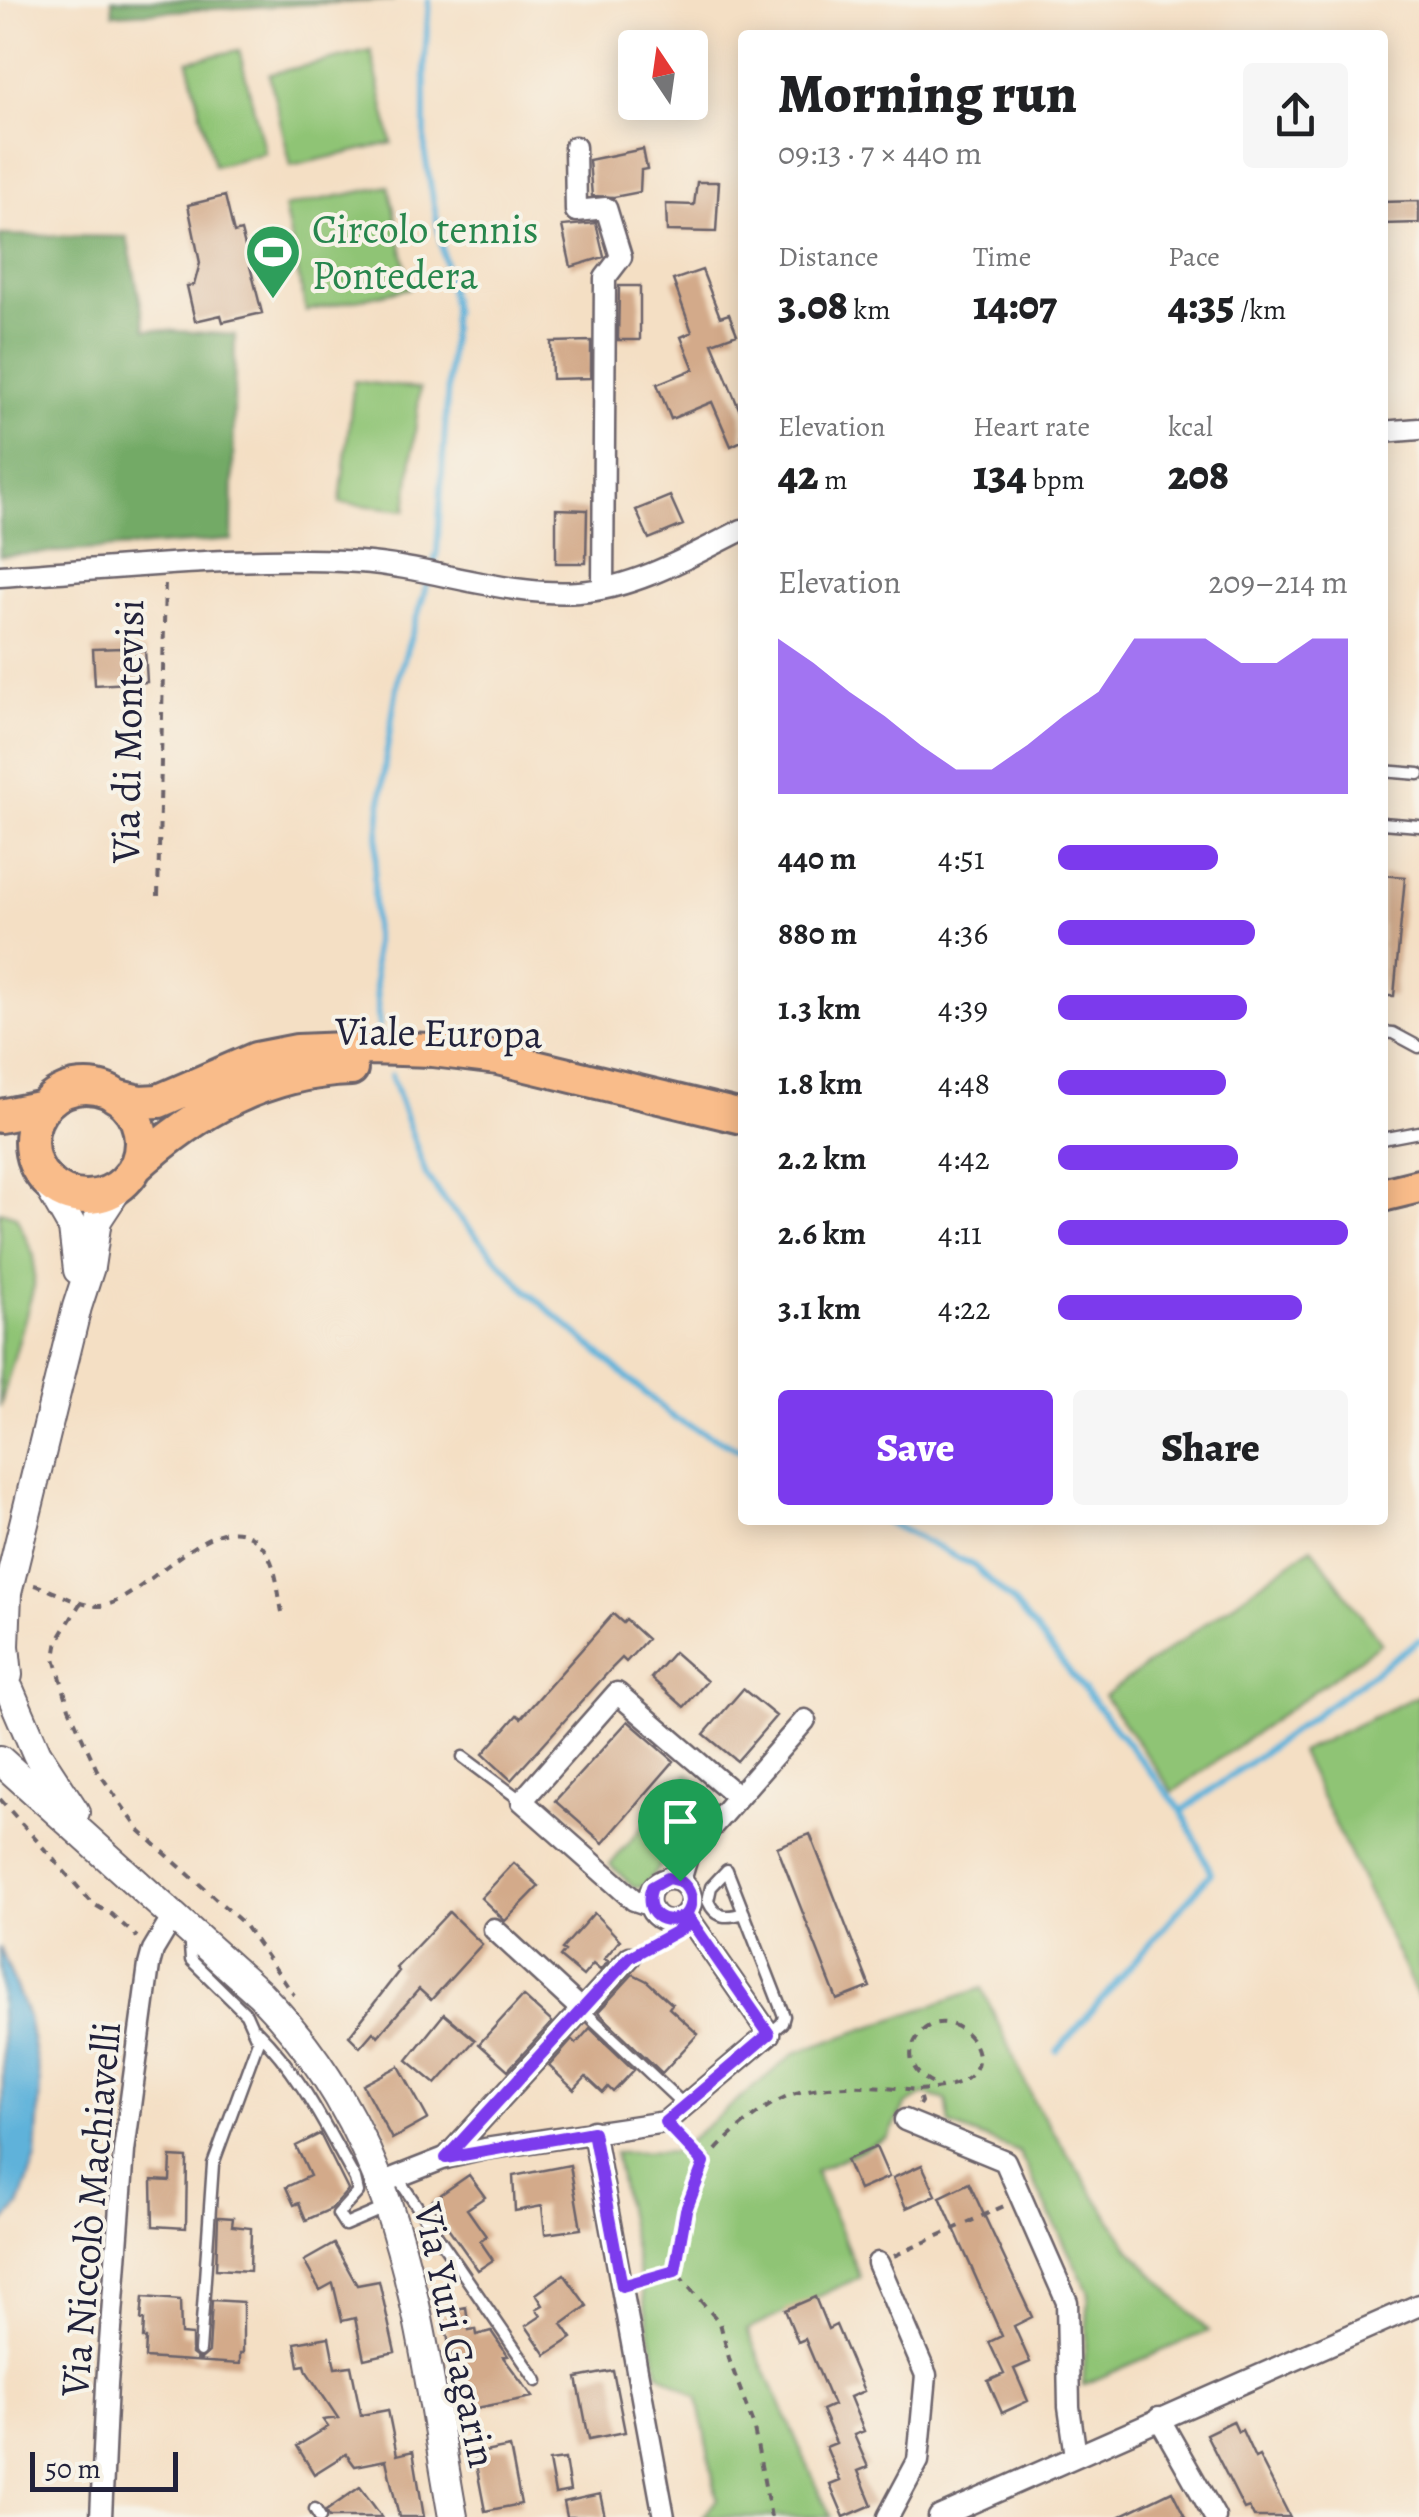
<!DOCTYPE html>
<html lang="en">
<head>
<meta charset="utf-8">
<style>
	:root { --surface:#fff; --page:#f6f6f6; --text:#202124; --muted:#757577; --accent:#7c3aed }
	body { margin:0; font-family:Alegreya,serif; background:var(--page); color:var(--text); height:100vh; display:flex; flex-direction:column; font-size:38px; white-space:nowrap }
	* { box-sizing:border-box; margin:0 }
	p { font-size:32px; color:var(--muted) }
	.icon { flex:none; width:55px; height:55px; fill:none; stroke:currentColor; stroke-width:2; stroke-linecap:round; stroke-linejoin:round }
	.map { position:relative; flex:1; overflow:hidden }
	.side { position:absolute; left:738px; top:30px; width:650px; height:1495px; display:flex; flex-direction:column; background:var(--surface); border-radius:10px; box-shadow:0 5px 25px #0003 }
	.side>* { flex:none }
	.needle { width:65px; rotate:347deg }
	.fabs { position:absolute; left:618px; top:30px; display:grid; gap:20px }
	.fabs a { display:grid; place-items:center; width:90px; height:90px; border-radius:10px; background:var(--surface); box-shadow:0 5px 25px #0003; font-size:50px }
	.scale { position:absolute; left:30px; bottom:25px; width:148px; box-sizing:border-box; padding-left:10px; border:5px solid #22223b; border-top:0; font-size:28px; line-height:35px; white-space:nowrap; color:#22223b; -webkit-text-stroke:8px #f7f3e8; paint-order:stroke }
	.pin { position:absolute; display:grid; place-items:center; width:85px; height:85px; color:#fff; margin:-102px -42px; border-radius:50% 50% 50% 0; rotate:-45deg; box-shadow:0 0 10px #0007 }
	.pin .icon { rotate:45deg }
	.round { display:grid; place-items:center; flex:none; width:105px; height:105px; border-radius:10px; background:var(--page) }
	.head { display:flex; align-items:center; justify-content:space-between; height:170px; padding:0 40px }
	h1 { font-size:55px; font-weight:800; line-height:75px }
	.metrics { display:grid; grid-template-columns:repeat(3,1fr); gap:15px; height:170px; padding:10px 40px }
	.metrics div { display:grid; align-content:center }
	.metrics b { font-size:42px; font-weight:800 }
	.metrics small { font-size:28px; font-weight:400 }
	.metrics p { font-size:28px }
	.chart { height:280px; padding:20px 40px }
	.chart p { display:flex; justify-content:space-between }
	.chart svg { width:100%; height:180px; margin-top:10px; fill:var(--accent); opacity:.7 }
	.action { display:flex; gap:20px; margin-top:auto; padding:20px 40px }
	.action a { flex:1; height:115px; border-radius:10px; background:var(--accent); color:#fff; font-size:40px; font-weight:800; line-height:115px; text-align:center }
	.action a+a { background:var(--page); color:var(--text) }
	ul { padding:0 40px; list-style:none; font-size:32px }
	li { display:grid; grid-template-columns:160px 120px 1fr; align-items:center; height:75px }
	li i { height:25px; border-radius:12px; background:var(--accent) }
	.map>svg:first-child { display:block }
	.green { fill:#8fc475; stroke:#587358; stroke-width:2.5 }
	.forest { fill:#73aa66; stroke:#4a6650; stroke-width:2.5 }
	.water { fill:#5eb2da; stroke:#406a8a; stroke-width:2.5 }
	.lines { fill:none; stroke-linecap:round; stroke-linejoin:round }
	.stream { stroke:#5eb2da; stroke-width:6 }
	.building { fill:#d3aa8a }
	.service-casing { stroke:#6c646b; stroke-width:15 }
	.minor-casing { stroke:#6c646b; stroke-width:25 }
	.tertiary-casing { stroke:#6c646b; stroke-width:32 }
	.primary-casing { stroke:#6c646b; stroke-width:38 }
	.path { stroke:#6c646b; stroke-width:4; stroke-dasharray:8 8; stroke-linecap:butt }
	.service { stroke:#fff; stroke-width:10 }
	.minor { stroke:#fff; stroke-width:20 }
	.tertiary { stroke:#fff; stroke-width:28 }
	.primary { stroke:#f9bc8a; stroke-width:32 }
	.route-casing { stroke:#fff; stroke-width:20 }
	.route { stroke:#7c3aed; stroke-width:12 }
	.labels { text-anchor:middle; stroke-width:8; stroke-linejoin:round; paint-order:stroke }
	.leisure-label { font-size:40px; fill:#27864d; stroke:#f7f3e8; text-anchor:start }
	.street-label { font-size:40px; fill:#22223b; stroke:#f7f3e8 }
</style>
</head>
<body>
<div class="map">
<svg width="1419" height="2517" viewBox="0 0 1419 2517">
	<rect width="100%" height="100%" fill="#f7f3e8"/>
	<filter id="ink" filterUnits="userSpaceOnUse"><feTurbulence type="fractalNoise" baseFrequency=".01" numOctaves="2"/><feDisplacementMap in="SourceGraphic" scale="20" xChannelSelector="R" yChannelSelector="G"/><feConvolveMatrix kernelMatrix="1 2 1 2 8 2 1 2 1" color-interpolation-filters="sRGB"/></filter>
	<filter id="wash" filterUnits="userSpaceOnUse"><feTurbulence type="fractalNoise" baseFrequency=".0048" numOctaves="4" result="noise"/><feDisplacementMap in="SourceGraphic" scale="40" xChannelSelector="R" yChannelSelector="G"/><feGaussianBlur stdDeviation="2.25" result="paint"/><feColorMatrix in="noise" values="0 0 0 0 0 0 0 0 0 0 0 0 0 0 0 0 0 1.4 0 .05"/><feComposite in="paint" operator="in"/></filter>
	<g filter="url(#wash)">
		<rect width="100%" height="100%" fill="#f4dfc4"/>
		<path class="green" d="M239 50 265 153 214 166 188 61Z
			M371 51 392 143 291 166 269 74Z
			M389 186 410 288 306 311 284 207Z
			M354 381 420 389 406 510 340 503Z
			M0 1211 16 1216 34 1256V1286L0 1407Z
			M1312 1547 1381 1643 1173 1792 1104 1696Z
			M1419 1695V1999L1300 1752Z
			M688 1773 713 1794 714 1802 643 1887H634L610 1865Z
			M982 1988 1034 2102 1129 2248 1208 2331 1083 2385 1089 2293 1019 2152 950 2125 946 2100 925 2094 905 2106 888 2138 815 2171 860 2277 747 2330 831 2517H703L717 2499 698 2398 658 2372 615 2153 675 2152 795 2053Z"/>
		<path class="forest" d="M112 0H394L113 14Z
			M0 235 127 237 146 329 235 335 232 540 0 556Z"/>
		<path class="water" d="M0 1947 28 2017 40 2083 36 2158 19 2206 0 2226 3 2070Z"/>
		<g class="lines">
			<path class="stream" d="M379 1026 374 965V878L385 762 399 675 437 552 453 308 425 155V59L429 0
				M391 1075 426 1175 446 1203 527 1291 674 1418 742 1451
				M883 1520 974 1566 1013 1602 1182 1811 1419 1640
				M1057 2051 1211 1873 1182 1811"/>
		</g>
		<g id="blocks">
			<path class="building" d="M643 149 647 169 641 170 640 192 614 197 592 196 589 160Z
				M697 182H719L716 232 667 231 666 204 694 205Z
				M225 196 234 233 241 231 262 313 223 322 221 315 195 321 187 286 194 285 200 263 188 205Z
				M1419 201V223L1382 224V202Z
				M596 223 604 257 571 267 562 226Z
				M702 270 720 317 729 314 737 334 712 343 742 416V441L731 446 712 402 671 419 657 384 694 369 681 337 692 332 673 280Z
				M619 286H640V340H618Z
				M591 341V378L552 379 551 342Z
				M670 496 683 525 649 539 636 510Z
				M556 509 587 510 586 563H556Z
				M122 648 123 651 145 650 147 682 95 685 93 649Z
				M1382 875 1405 877 1394 996H1382Z
				M613 1614 623 1623 626 1620 647 1639 626 1662 622 1658 611 1669 511 1780 483 1754 517 1715 521 1718Z
				M674 1652 707 1681 684 1707 651 1678Z
				M743 1689 776 1716 737 1761 704 1734Z
				M628 1721 674 1761 603 1843 555 1801Z
				M810 1834 870 1987 837 2000 777 1847Z
				M514 1863 539 1886 505 1921 481 1898Z
				M449 1912 482 1944 431 2000 419 1989 378 2036 373 2032 360 2047 349 2036 399 1971 396 1968Z
				M594 1913 620 1940 604 1959 608 1961 600 1970 593 1964 583 1976 560 1957 565 1951 562 1949Z
				M633 1974 647 1981 672 2004 669 2008 698 2034 662 2073 598 2012Z
				M523 1996 552 2022 508 2070 479 2044Z
				M444 2014 475 2040 436 2084 407 2060Z
				M590 2028 634 2070 613 2092 608 2087 603 2093 586 2077 574 2090 549 2066 572 2040 576 2044Z
				M399 2066 428 2119 392 2139 363 2085Z
				M320 2134 348 2190 331 2209 306 2220 299 2203 294 2205 286 2187 310 2176 296 2146Z
				M876 2147 889 2177 859 2190 846 2160Z
				M171 2157 187 2158 186 2228 153 2226 152 2180 170 2181Z
				M570 2165 581 2229 545 2234 542 2206 515 2211 513 2176Z
				M922 2165 936 2195 906 2208 893 2178Z
				M469 2175 485 2197 467 2209 486 2236 480 2241 493 2260 478 2270 430 2202Z
				M969 2183 1032 2317 1014 2326 1030 2362 1014 2369 1028 2401 1002 2413 988 2381 1004 2374 989 2342 1002 2336 940 2197Z
				M218 2217 233 2218 232 2226 251 2228 250 2271 216 2269Z
				M334 2244 357 2285 379 2281 395 2352 364 2359 355 2318 342 2321 333 2283 320 2290 304 2261Z
				M564 2274 587 2306 562 2324 572 2338 546 2355 526 2326 541 2316 536 2309 543 2305 536 2294Z
				M143 2297 180 2300 181 2334 192 2335V2354L200 2360 209 2352 212 2300 243 2302V2353H240V2364L145 2358 146 2339H143L144 2320H141Z
				M815 2297 828 2329 836 2325 864 2391 850 2397 864 2431 854 2435 868 2467 858 2471 872 2505 844 2517 830 2484 840 2480 826 2447 836 2443 822 2410 833 2405 805 2339 798 2342 785 2310Z
				M466 2307 469 2330 476 2329 477 2335 491 2331 508 2356 503 2357 533 2397 461 2411 443 2312Z
				M329 2337 335 2368 351 2366 361 2415 388 2410 397 2455 413 2451 424 2517H399L386 2460 355 2466 346 2454 314 2474 297 2446 328 2427 323 2420 338 2418 307 2372 305 2365 299 2366 295 2343Z
				M613 2371 625 2432 589 2439 577 2378Z
				M1233 2421 1238 2432 1242 2430 1255 2458 1259 2456 1290 2517H1254L1249 2507 1244 2509 1206 2434Z
				M510 2447 521 2504 485 2511 474 2454Z
				M565 2459 570 2491 555 2494 549 2461Z
				M360 2487 382 2517H329L326 2511Z
				M1172 2491 1185 2517H1118Z
				M600 2494 605 2517H567L564 2502Z"/>
		</g>
	</g>
	<g filter="url(#ink)">
		<use href="#blocks" fill-opacity="0" stroke="#6c646b" stroke-width="2.5"/>
		<g class="lines">
			<g class="service-casing">
				<path id="service" d="M1382 771 1419 774
					M1382 823 1419 826
					M1382 1032 1393 1033 1419 1047
					M1382 1139 1419 1132
					M463 1757 522 1801
					M744 1913C727 1918 716 1919 708 1901L711 1887 727 1870 784 2016 782 2023 769 2034
					M195 1938 190 1946 191 1960 246 2014 258 2041 213 2164 200 2351
					M583 2010 685 2106
					M256 2030C300 2073 325 2126 355 2179L358 2192 338 2214 345 2225 387 2207
					M397 2177 537 2381
					M315 2509 320 2517"/>
			</g>
			<g class="minor-casing">
				<path id="minor" d="M575 147 576 211 606 208 621 257 605 278 603 588
					M1382 432 1419 429
					M0 576C119 569 240 554 359 562 432 567 505 597 579 592 636 588 692 555 742 530
					M649 1900a21 21 0 1 1 42 0a21 21 0 1 1-42 0Z
					M680 1881 688 1854 805 1720
					M649 1905 634 1900 522 1801 617 1693 737 1796
					M494 1929 582 2010
					M905 2120 1005 2161 1067 2302 1069 2407 1076 2456
					M593 2131 664 2517
					M446 2158 630 1957
					M381 2183 445 2158 485 2149 665 2122 769 2034 686 1914
					M878 2263 926 2375 918 2461 888 2517
					M1159 2418 1215 2517
					M101 2517 107 2384 124 2151 149 1965 153 1950 174 1915
					M939 2517 1419 2305"/>
			</g>
			<g class="tertiary-casing">
				<path id="tertiary" d="M46 1181 73 1228 78 1270
					M8 1675 5 1646 7 1593 77 1307 90 1267 97 1220 120 1185
					M9 1689 37 1754 75 1812
					M0 1760 260 1994C406 2144 418 2321 453 2517"/>
			</g>
			<g class="primary-casing">
				<path id="primary" d="M31 1142a55 55 0 1 1 110 0a55 55 0 1 1-110 0Z
					M115 1096 140 1102 159 1101 256 1059 297 1051 368 1048 433 1050 498 1058 742 1117
					M0 1116 44 1107
					M134 1168C196 1111 265 1072 351 1069
					M1382 1195 1419 1186"/>
			</g>
			<path class="path" d="M158 896 165 581
				M34 1585C55 1590 79 1607 100 1606 145 1604 224 1485 266 1552 277 1568 278 1593 282 1612
				M81 1602 58 1640 55 1658 69 1708 97 1770 140 1831 243 1923 294 1995
				M0 1799 93 1904 111 1914 137 1937
				M648 1948 674 1933
				M919 2105 921 2102 918 2090C931 2089 945 2089 957 2084 1013 2062 943 1989 915 2041 903 2063 921 2081 941 2087
				M677 2134 705 2163
				M894 2256 1004 2206
				M641 2281 675 2271
				M771 2517 753 2424 730 2362 720 2323 675 2271C674 2256 679 2240 682 2226 687 2206 692 2186 702 2168 718 2142 767 2101 796 2093 834 2082 880 2086 918 2090"/>
			<use href="#service" class="service"/>
			<use href="#minor" class="minor"/>
			<use href="#tertiary" class="tertiary"/>
			<use href="#primary" class="primary"/>
		</g>
	</g>
	<g class="lines" filter="url(#ink)">
		<g class="route-casing">
			<path id="route" d="M680 1881C692 1890 694 1902 686 1914L692 1923 630 1957 446 2158 593 2132 622 2286 675 2271 686 2210 704 2163 665 2122 769 2034 686 1914C664 1929 642 1913 652 1887L668 1878 680 1881"/>
		</g>
		<use href="#route" class="route"/>
	</g>
	<defs>
		<g id="stadium-pin" transform="scale(2.875)"><path d="M0 17L-7.5 6A9.5 9.5 0 1 1 7.5 6Z" fill="#2e9e5b" stroke="#f7f3e8"/><path d="M0-5a6.5 5 0 1 0 0 10a6.5 5 0 1 0 0-10ZM-3.5-1.8h7v3.6h-7Z" fill="#fff"/></g>
	</defs>
	<g fill-rule="evenodd">
		<use href="#stadium-pin" x="273" y="252"/>
	</g>
	<g class="labels">
		<g class="leisure-label">
			<text x="312" y="243">Circolo tennis<tspan x="312" dy="46">Pontedera</tspan></text>
		</g>
		<g class="street-label">
			<text transform="translate(127 731) rotate(-89)" y="14">Via di Montevisi</text>
			<text transform="translate(439 1032) rotate(1)" y="14">Viale Europa</text>
			<text transform="translate(90 2209) rotate(-85)" y="14">Via Niccolò Machiavelli</text>
			<text transform="translate(456 2335) rotate(78)" y="14">Via Yuri Gagarin</text>
		</g>
	</g>
</svg>
<div class="fabs">
<a><svg class="needle" viewBox="-14 -14 28 28"><path d="M0-13l5 13h-10z" fill="#e53935"/><path d="M0 13l5-13h-10z" fill="#757577"/></svg></a>
</div>
<div class="scale">50 m</div>
<div class="pin" style="left:680px;top:1881px;background:#1e9e55"><svg class="icon" aria-label="arrive" viewBox="0 0 24 24"><path d="M6 21V4h12l-3 4 3 4H6"/></svg></div>
<section class="side">
<div class="head"><div><h1>Morning run</h1><p>09:13 · 7 × 440 m</p></div><a class="round"><svg class="icon" aria-label="share" viewBox="0 0 24 24"><path d="M12 15V3M7 8l5-5 5 5M5 13v7h14v-7"/></svg></a></div>
<div class="metrics">
<div><p>Distance</p><b>3.08<small> km</small></b></div>
<div><p>Time</p><b>14:07</b></div>
<div><p>Pace</p><b>4:35<small> /km</small></b></div>
</div>
<div class="metrics">
<div><p>Elevation</p><b>42<small> m</small></b></div>
<div><p>Heart rate</p><b>134<small> bpm</small></b></div>
<div><p>kcal</p><b>208</b></div>
</div>
<div class="chart"><p><span>Elevation</span>209–214 m</p>
<svg viewBox="0 0 160 44" preserveAspectRatio="none"><path d="M0 44V6L10 12L20 19L30 25L40 32L50 38L60 38L70 32L80 25L90 19L100 6L110 6L120 6L130 12L140 12L150 6L160 6V44z"/></svg>
</div>
<ul>
<li><b>440 m</b>4:51<i style="width:55%"></i></li>
<li><b>880 m</b>4:36<i style="width:68%"></i></li>
<li><b>1.3 km</b>4:39<i style="width:65%"></i></li>
<li><b>1.8 km</b>4:48<i style="width:58%"></i></li>
<li><b>2.2 km</b>4:42<i style="width:62%"></i></li>
<li><b>2.6 km</b>4:11<i style="width:100%"></i></li>
<li><b>3.1 km</b>4:22<i style="width:84%"></i></li>
</ul>
<div class="action"><a>Save</a><a>Share</a></div>
</section>
</div>
</body>
</html>
